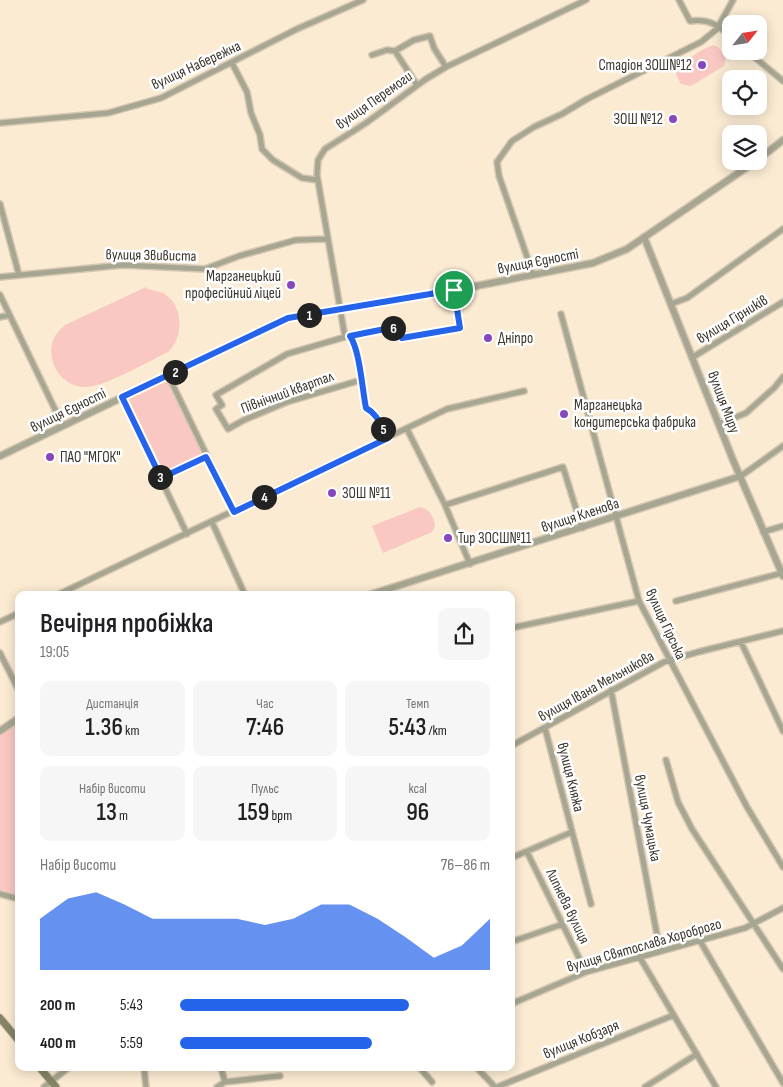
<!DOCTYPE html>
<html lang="uk">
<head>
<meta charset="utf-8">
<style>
	:root { --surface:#fff; --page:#f6f6f6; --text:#202124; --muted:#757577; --accent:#2563eb }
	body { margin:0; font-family:"Sofia Sans Condensed",sans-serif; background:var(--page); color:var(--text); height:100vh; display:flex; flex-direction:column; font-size:19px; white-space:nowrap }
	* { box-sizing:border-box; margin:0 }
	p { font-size:16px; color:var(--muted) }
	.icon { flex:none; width:28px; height:28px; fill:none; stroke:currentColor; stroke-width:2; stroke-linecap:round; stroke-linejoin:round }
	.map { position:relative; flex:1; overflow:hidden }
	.details { position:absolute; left:15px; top:591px; width:500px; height:480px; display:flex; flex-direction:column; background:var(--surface); border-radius:10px; box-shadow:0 2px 12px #0003 }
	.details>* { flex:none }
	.needle { width:32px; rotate:60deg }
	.buttons { position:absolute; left:722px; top:15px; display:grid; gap:10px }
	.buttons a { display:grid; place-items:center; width:45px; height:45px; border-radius:10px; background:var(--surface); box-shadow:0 2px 12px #0003; font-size:25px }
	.pin { position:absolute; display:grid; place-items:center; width:42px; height:42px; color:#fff; margin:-21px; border:2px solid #fff; border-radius:50%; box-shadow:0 1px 5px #0007 }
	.km { position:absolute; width:25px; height:25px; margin:-12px; border-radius:50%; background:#222; color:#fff; font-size:14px; line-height:25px; text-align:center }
	.round { display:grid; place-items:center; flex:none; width:52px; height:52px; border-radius:10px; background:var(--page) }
	.head { display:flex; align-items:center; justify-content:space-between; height:85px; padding:0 25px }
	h1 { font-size:28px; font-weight:600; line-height:38px }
	.stats { display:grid; grid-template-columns:repeat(3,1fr); gap:8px; height:85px; padding:5px 25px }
	.stats div { display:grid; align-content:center; border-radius:10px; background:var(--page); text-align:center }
	.stats b { font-size:25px; font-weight:600 }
	.stats small { font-size:14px; font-weight:400 }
	.stats p { font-size:14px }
	.chart { height:140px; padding:10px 25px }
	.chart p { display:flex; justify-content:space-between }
	.chart svg { width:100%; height:90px; margin-top:5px; fill:var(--accent); opacity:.7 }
	ul { padding:0 25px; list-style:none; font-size:16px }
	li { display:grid; grid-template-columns:80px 60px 1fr; align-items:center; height:38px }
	li i { height:12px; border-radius:6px; background:var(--accent) }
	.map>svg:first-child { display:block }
	.green { fill:#fac8c2 }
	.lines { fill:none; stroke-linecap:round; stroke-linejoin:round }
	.minor-casing { stroke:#d5c7b2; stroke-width:8 }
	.tertiary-casing { stroke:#d5c7b2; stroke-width:9 }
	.secondary-casing { stroke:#d5c7b2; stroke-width:9 }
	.minor { stroke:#a7a692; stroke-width:5 }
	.tertiary { stroke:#a7a692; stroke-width:6 }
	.secondary { stroke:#858466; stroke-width:7 }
	.route-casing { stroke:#fff; stroke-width:10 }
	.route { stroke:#2563eb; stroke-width:6 }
	.poi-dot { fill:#8647bc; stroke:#fff; stroke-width:2 }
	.labels { text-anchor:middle; stroke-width:5; stroke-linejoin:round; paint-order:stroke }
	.street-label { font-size:15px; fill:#3b352c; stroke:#fff }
	.poi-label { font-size:15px; fill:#3b352c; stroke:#fff; text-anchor:start }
</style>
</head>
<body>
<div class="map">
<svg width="783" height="1087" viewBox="0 0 783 1087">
	<rect width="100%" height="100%" fill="#fbebd3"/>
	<path class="green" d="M713 45 718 47 726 57 724 66 691 86 681 84 676 75 677 66 702 50Z
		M146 287 147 289C152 290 158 291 163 293 184 305 184 337 168 352 149 361 106 386 87 387 70 388 55 375 52 358 49 344 54 334 65 325Z
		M167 379 204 456 163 475 126 398Z
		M420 507C430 509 434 517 435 526L432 532 383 553 372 526Z
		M19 718V899L0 894V731Z"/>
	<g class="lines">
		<g class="minor-casing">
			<path id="minor" d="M679 0 690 21C709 19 717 24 731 37
				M395 51 417 85
				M747 51 783 81
				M372 55 387 50 395 51 414 40 430 36 434 48 446 67
				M232 63 247 92 251 113 260 135 262 149 273 160 302 178 318 180
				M0 123 108 113 161 98 297 29 363 0
				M0 204 19 275
				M533 274 499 176 497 162 512 141 534 127 562 114 587 99 701 42 717 29 733 0
				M0 277 123 265 205 269 239 256 296 240 328 239
				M454 290 461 328 402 338 400 327 345 337 317 175 318 160 325 149 366 123 426 79 446 67 586 0
				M0 295 63 426
				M671 304 687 298 783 229
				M561 314 639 601 747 807 783 867
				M0 317 9 315
				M350 336C360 351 362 388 366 408L378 418 388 438
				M345 337 287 354 216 395 222 405 216 409 228 429 244 420 287 402 361 380
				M693 357 783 302
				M168 375 234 512
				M122 397 187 534
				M719 424 746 413 774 388 783 377
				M407 429 445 505 470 564
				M741 476 783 446
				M161 478 206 457
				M445 505 563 467 582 528
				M212 522 245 595
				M763 532 783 526
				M57 595 447 409 524 391
				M676 601 782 573
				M0 622 19 613
				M511 628 639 601
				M741 642 783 731
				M0 653 19 691
				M611 690 660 951
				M545 728 591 904
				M511 746 664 662 698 652 783 631
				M666 760 678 802 692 829 783 969
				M527 852 586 972
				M511 858 572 832
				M0 894 19 899
				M700 941 783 1083
				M511 942 563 924
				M639 956 716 1087
				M511 1004 586 972 745 928 783 908
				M144 1068 146 1087
				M221 1068 225 1082 280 1076
				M420 1068 432 1082
				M477 1068 495 1087
				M44 1087 68 1068
				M217 1087 225 1082
				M497 1087 674 1015
				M645 1087 697 1054"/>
		</g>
		<g class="tertiary-casing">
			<path id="tertiary" d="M759 159 783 140
				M644 237 733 460 783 576
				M0 456 288 318 461 289 593 263 627 249 756 161
				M369 595 741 476
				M0 731 19 718"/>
		</g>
		<g class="secondary-casing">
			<path id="secondary" d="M0 1018 19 1041
				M40 1068 56 1087"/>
		</g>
		<use href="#minor" class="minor"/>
		<use href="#tertiary" class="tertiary"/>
		<use href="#secondary" class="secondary"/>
	</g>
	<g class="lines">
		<g class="route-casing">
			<path id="route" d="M454 290 460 328 402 338 400 326 350 336C360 351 362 388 366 408 379 415 380 426 388 438L234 512 206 457 161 478 122 397 288 318Z"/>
		</g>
		<use href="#route" class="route"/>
	</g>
	<g class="poi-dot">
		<circle cx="702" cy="65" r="5"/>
		<circle cx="673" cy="119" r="5"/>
		<circle cx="291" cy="285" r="5"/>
		<circle cx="488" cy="338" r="5"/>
		<circle cx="564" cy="414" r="5"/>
		<circle cx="50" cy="457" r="5"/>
		<circle cx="332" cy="493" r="5"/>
		<circle cx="448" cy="538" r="5"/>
	</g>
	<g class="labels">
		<g class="street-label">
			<text transform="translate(196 65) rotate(-25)" y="5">вулиця Набережна</text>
			<text transform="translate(374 100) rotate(-35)" y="5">вулиця Перемоги</text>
			<text transform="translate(151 255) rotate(1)" y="5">вулиця Звивиста</text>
			<text transform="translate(538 261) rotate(-11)" y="5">вулиця Єдності</text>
			<text transform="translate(732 319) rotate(-31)" y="5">вулиця Гірників</text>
			<text transform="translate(287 392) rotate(-20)" y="5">Північний квартал</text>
			<text transform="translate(724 402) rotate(69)" y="5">вулиця Миру</text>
			<text transform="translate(68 410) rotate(-26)" y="5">вулиця Єдності</text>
			<text transform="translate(580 515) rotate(-18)" y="5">вулиця Кленова</text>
			<text transform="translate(666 624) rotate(65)" y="5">вулиця Гірська</text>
			<text transform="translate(596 686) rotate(-29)" y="5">вулиця Івана Мельникова</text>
			<text transform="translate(571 777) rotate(76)" y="5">вулиця Княжа</text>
			<text transform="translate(648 818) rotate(79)" y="5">вулиця Чумацька</text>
			<text transform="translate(568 906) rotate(64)" y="5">Липнева вулиця</text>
			<text transform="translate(644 945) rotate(-16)" y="5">вулиця Святослава Хороброго</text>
			<text transform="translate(581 1039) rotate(-22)" y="5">вулиця Кобзаря</text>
		</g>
		<g class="poi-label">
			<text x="692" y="70" text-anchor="end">Стадіон ЗОШ№12</text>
			<text x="663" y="124" text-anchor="end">ЗОШ №12</text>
			<text x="281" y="281" text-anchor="end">Марганецький<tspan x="281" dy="17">професійний ліцей</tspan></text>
			<text x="498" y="343">Дніпро</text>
			<text x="574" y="410">Марганецька<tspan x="574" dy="17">кондитерська фабрика</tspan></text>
			<text x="60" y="462">ПАО "МГОК"</text>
			<text x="342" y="498">ЗОШ №11</text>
			<text x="458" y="543">Тир ЗОСШ№11</text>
		</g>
	</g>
</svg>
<div class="buttons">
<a><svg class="needle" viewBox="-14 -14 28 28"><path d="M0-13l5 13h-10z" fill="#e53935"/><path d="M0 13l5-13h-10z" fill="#757577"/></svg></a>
<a><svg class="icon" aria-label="locate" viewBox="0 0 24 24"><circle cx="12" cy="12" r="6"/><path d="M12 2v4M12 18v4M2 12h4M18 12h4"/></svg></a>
<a><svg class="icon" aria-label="layers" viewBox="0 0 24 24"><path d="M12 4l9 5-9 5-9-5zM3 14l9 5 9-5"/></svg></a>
</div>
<div class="pin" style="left:454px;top:290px;background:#1e9e55"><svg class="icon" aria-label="arrive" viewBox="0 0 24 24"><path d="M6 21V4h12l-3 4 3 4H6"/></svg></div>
<b class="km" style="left:309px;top:315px">1</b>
<b class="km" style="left:175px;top:372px">2</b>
<b class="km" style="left:160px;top:477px">3</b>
<b class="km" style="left:264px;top:497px">4</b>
<b class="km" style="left:383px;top:429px">5</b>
<b class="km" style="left:393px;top:328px">6</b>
<section class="details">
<div class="head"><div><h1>Вечірня пробіжка</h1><p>19:05</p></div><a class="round"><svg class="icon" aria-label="share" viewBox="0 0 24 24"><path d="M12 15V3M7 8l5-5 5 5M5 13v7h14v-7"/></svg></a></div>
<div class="stats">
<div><p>Дистанція</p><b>1.36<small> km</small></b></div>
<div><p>Час</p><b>7:46</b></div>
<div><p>Темп</p><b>5:43<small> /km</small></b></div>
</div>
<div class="stats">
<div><p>Набір висоти</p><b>13<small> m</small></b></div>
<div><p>Пульс</p><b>159<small> bpm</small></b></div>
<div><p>kcal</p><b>96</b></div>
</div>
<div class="chart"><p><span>Набір висоти</span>76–86 m</p>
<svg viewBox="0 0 160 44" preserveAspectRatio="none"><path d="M0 44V19L10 9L20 6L30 12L40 19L50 19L60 19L70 19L80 22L90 19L100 12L110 12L120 19L130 28L140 38L150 32L160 19V44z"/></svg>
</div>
<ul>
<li><b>200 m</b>5:43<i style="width:74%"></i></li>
<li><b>400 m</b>5:59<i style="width:62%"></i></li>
</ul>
</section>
</div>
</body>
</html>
